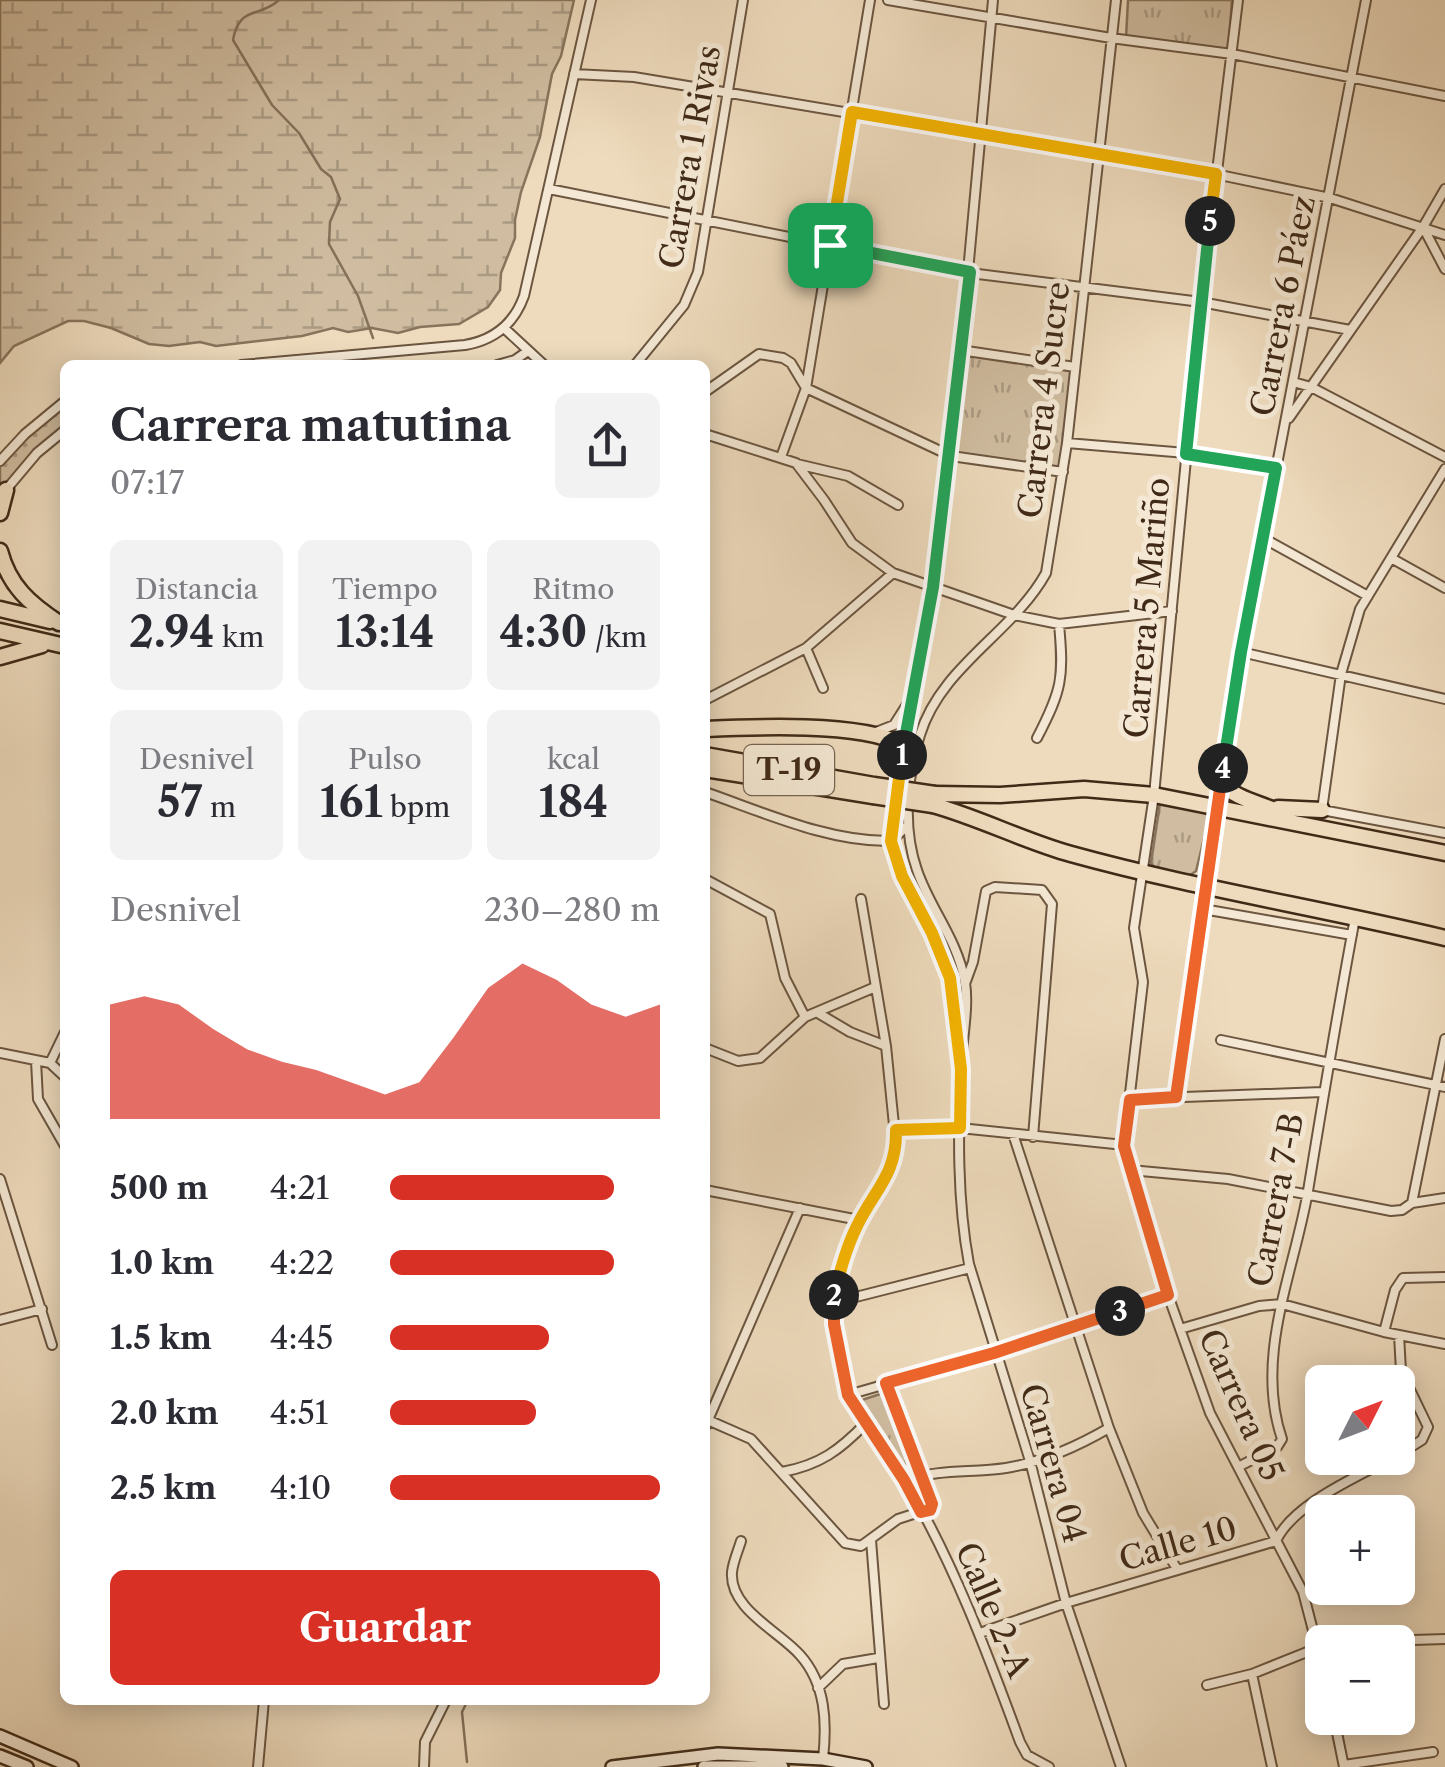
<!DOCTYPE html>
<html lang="es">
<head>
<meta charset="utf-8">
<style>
	:root { --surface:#fff; --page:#f2f2f3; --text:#2b2b33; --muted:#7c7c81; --accent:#d93025 }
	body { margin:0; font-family:"Libre Caslon Text",serif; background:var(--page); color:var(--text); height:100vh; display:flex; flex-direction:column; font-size:38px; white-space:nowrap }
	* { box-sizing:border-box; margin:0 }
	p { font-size:32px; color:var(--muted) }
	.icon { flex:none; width:55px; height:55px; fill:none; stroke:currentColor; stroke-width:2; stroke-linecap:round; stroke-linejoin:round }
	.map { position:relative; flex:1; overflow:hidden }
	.drawer { position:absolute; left:60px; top:360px; width:650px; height:1345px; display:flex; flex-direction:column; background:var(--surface); border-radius:15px; box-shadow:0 5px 25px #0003 }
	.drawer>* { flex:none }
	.needle { width:65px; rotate:48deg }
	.tools { position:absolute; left:1305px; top:1365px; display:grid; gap:20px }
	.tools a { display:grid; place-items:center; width:110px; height:110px; border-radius:15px; background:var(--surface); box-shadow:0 5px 25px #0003; font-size:50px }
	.pin { position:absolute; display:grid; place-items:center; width:85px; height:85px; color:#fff; margin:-42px; border-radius:20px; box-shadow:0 5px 15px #0006 }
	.km { position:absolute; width:50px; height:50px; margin:-25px; border-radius:50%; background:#222; color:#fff; font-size:28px; line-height:50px; text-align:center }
	.round { display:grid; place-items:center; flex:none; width:105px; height:105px; border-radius:15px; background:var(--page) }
	.headline { display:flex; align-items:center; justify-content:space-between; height:170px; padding:0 50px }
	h1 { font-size:45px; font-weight:800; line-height:75px }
	.stats { display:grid; grid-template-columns:repeat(3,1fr); gap:15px; height:170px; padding:10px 50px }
	.stats div { display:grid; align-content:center; border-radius:15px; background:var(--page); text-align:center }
	.stats b { font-size:42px; font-weight:800 }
	.stats small { font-size:28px; font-weight:400 }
	.stats p { font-size:28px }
	.chart { height:280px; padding:20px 50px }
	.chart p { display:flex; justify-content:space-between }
	.chart svg { width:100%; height:180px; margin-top:10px; fill:var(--accent); opacity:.7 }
	.action { display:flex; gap:20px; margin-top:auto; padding:20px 50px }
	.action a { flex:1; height:115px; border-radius:15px; background:var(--accent); color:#fff; font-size:40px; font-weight:800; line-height:115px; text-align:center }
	ul { padding:0 50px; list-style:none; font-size:32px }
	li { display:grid; grid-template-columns:160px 120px 1fr; align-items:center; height:75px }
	li i { height:25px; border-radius:12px; background:var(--accent) }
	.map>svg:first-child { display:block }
	.grass { fill:url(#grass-dots); stroke:#88745c; stroke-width:2.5 }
	.wetland { fill:url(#wetland-marsh); stroke:#88745c; stroke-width:2.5 }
	.park { fill:url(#park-tufts); stroke:#88745c; stroke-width:2.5 }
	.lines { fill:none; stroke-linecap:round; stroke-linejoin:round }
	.stream { stroke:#857059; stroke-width:2.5 }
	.street-casing { stroke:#6c5640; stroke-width:12 }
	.secondary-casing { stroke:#402a17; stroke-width:16 }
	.highway-casing { stroke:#402a17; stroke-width:19 }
	.street { stroke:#f4e8d4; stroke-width:8 }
	.secondary { stroke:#f4e8d4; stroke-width:11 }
	.highway { stroke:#eedbbd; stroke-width:14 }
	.highway-bridge-casing { stroke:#402a17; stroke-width:19; stroke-linecap:butt }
	.highway-bridge { stroke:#eedbbd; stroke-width:14 }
	.split-1-casing { stroke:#fff; stroke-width:20 }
	.split-2-casing { stroke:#fff; stroke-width:20 }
	.split-3-casing { stroke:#fff; stroke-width:20 }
	.split-4-casing { stroke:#fff; stroke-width:20 }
	.split-5-casing { stroke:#fff; stroke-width:20 }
	.split-6-casing { stroke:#fff; stroke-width:20 }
	.split-1 { stroke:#22a559; stroke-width:12 }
	.split-2 { stroke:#f5b400; stroke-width:12 }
	.split-3 { stroke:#f0652b; stroke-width:12 }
	.split-4 { stroke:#f0652b; stroke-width:12 }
	.split-5 { stroke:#22a559; stroke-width:12 }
	.split-6 { stroke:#f5b400; stroke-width:12 }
	.labels { text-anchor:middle; stroke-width:10; stroke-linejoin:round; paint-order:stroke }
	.shield { fill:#f4e8d4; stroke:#766350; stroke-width:2.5 }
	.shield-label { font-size:30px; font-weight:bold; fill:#402a17 }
	.street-label { font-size:32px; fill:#402a17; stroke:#f4e8d4 }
</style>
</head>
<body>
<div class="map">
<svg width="1445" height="1767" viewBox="0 0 1445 1767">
	<defs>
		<pattern id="grass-dots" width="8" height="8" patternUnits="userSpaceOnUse" patternTransform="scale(2.5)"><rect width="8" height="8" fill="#d0bda1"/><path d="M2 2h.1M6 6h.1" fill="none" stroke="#aa9a82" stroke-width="1.8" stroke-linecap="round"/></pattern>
		<pattern id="wetland-marsh" width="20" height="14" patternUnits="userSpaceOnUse" patternTransform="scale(2.5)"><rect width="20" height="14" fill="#d0bda1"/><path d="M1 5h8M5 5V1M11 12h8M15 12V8" fill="none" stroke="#aa9a82"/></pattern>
		<pattern id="park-tufts" width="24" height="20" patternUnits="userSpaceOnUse" patternTransform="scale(2.5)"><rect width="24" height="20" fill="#d0bda1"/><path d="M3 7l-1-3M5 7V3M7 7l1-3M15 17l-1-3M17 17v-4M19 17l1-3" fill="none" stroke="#aa9a82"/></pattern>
	</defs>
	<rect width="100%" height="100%" fill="#eedbbd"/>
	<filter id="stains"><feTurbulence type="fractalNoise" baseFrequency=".002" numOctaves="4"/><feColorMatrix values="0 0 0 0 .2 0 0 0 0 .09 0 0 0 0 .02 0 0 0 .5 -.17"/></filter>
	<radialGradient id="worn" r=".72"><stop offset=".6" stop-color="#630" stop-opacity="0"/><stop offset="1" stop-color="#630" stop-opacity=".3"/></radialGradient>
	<path class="grass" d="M65 401V429L15 477 0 513V461Z"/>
	<path class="wetland" d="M0 0H574L561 56 552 74 540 137 521 192 515 220V238L501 273 500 290 488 307 459 324 420 327 398 333 372 328 348 332 333 328 302 336 216 346 200 342 169 346 149 344 111 328 84 321H68L14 346 0 363Z"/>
	<path class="park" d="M1128 0H1232L1228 57 1126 38Z
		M963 353 1072 370 1061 469 954 454Z
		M1160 803 1210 814 1196 871 1186 878 1156 870 1151 863Z
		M886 1392 914 1471 907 1473 859 1401Z"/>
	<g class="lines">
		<path class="stream" d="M279 0C260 18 239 5 233 40L272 105 299 133 321 169 331 177 340 199 330 222 329 244 358 296 373 338
			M382 362 383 365
			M467 1762 462 1712 468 1700"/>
		<g class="street-casing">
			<path id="street" d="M888 0 1111 38 1232 54 1445 96
				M1116 0 1067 443 1046 573C1013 633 941 666 920 735 907 777 902 827 917 870 930 909 957 938 965 982 969 1008 962 1039 961 1066 958 1131 957 1200 969 1264L1030 1461 1066 1603 1121 1767
				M1238 0 1201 302 1154 795 1134 928 1143 982 1124 1145 1168 1295 1210 1413 1303 1592 1322 1665
				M574 74 634 77 1215 174 1330 198 1445 235
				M549 189 970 273 1201 302 1350 330
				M1424 229 1445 269
				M504 328 544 365
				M960 350 1075 367
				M241 365 465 345C494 340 514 324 524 296L591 0
				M497 365 515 360 528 351
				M635 365 684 305 698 272 743 0
				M1293 382 1311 387 1445 457
				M705 392 759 354 783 358 791 363 806 388 951 456 1063 472
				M1289 418 1423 227 1445 189
				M705 434 796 463 824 500 852 543 893 573 1014 615 1059 624 1172 611
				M1067 443 1186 453 1276 469
				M781 457 806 388 870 0
				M0 461 25 434 65 401
				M797 464 848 476 898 505
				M1445 469 1360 609 1341 674 1322 810 1445 833
				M5 491 37 453 65 430
				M1263 538 1368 596
				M1391 558 1445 588
				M806 648 823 688
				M1241 652 1445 699
				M705 700 806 648 893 573
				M876 732 894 725 908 703
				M1037 738C1062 690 1064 678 1059 624
				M705 792C763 812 828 842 891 841L907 826
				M705 879 770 914 785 978 805 1017
				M861 899 886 1046 896 1145C891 1176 874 1195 859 1221 829 1275 827 1338 848 1395 866 1423 887 1450 904 1479 953 1561 987 1652 1020 1742L1027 1755 1049 1767
				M1203 909 1352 935
				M965 984 973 962 986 891 995 887 1042 890 1052 904 1033 1137
				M818 1013 850 1032 886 1046
				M1221 1040 1445 1087
				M705 1048 738 1061 760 1058 805 1017 873 988
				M958 1051 950 978 932 933 902 876 891 841 951 456 993 0
				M0 1053 50 1063 65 1077
				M36 1061 38 1099 65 1146
				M50 1063 65 1032
				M1176 1097 1241 652 1366 0
				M1130 1099 1322 1092
				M895 1130 960 1128 1124 1145
				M1013 1134 1109 1428 1143 1513 1177 1569
				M1130 1170 1228 1179 1391 1211 1402 1210 1412 1203 1445 1198
				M0 1179 52 1345
				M705 1190 859 1220
				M1412 1203 1445 1039
				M832 1303 970 1268
				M0 1320 42 1309
				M1180 1329 1259 1306 1282 1304 1384 1332 1445 1344
				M1384 1332 1395 1290 1403 1278 1445 1277
				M848 1395 994 1353 1168 1295
				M710 1421 751 1439 845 1543 861 1546 898 1519 932 1508 886 1383
				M705 1427 800 1208
				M1398 1455 1422 1440 1428 1427 1401 1371 1399 1335
				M1238 1467 1277 1447 1282 1439C1254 1357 1294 1272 1308 1191 1323 1099 1338 1009 1355 918
				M782 1472C820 1465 840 1450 866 1423
				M905 1480C940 1469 971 1473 1006 1468 1043 1462 1078 1446 1109 1428
				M871 1540 884 1704
				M741 1541C738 1551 733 1562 732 1572 729 1609 779 1631 800 1655 826 1684 827 1723 823 1759
				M980 1633 1066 1603 1276 1541C1293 1504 1357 1477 1392 1458
				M1349 1642 1445 1639
				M1252 1674 1272 1767
				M1207 1685 1252 1674 1322 1646
				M818 1688 843 1664 878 1658
				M1334 1718 1344 1767
				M1344 1765 1433 1752
				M258 1767 264 1700
				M424 1767 425 1742 446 1700"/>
		</g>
		<g class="secondary-casing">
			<path id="secondary" d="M0 1736 72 1767
				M0 1756 27 1767
				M612 1767 718 1754 823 1759 866 1767
				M704 1767H782"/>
		</g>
		<g class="highway-casing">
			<path id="highway" d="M0 513 6 490
				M0 551C9 586 30 604 59 623
				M0 609 50 621
				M0 631 65 646
				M0 657 42 645
				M705 729C751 727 861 722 900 744 907 748 911 754 914 761
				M705 755 874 785
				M705 769 873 796
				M1221 783C1239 802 1265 803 1286 816
				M935 794 1000 795 1084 789 1154 795 1445 853
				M933 805C980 818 1024 841 1071 854 1194 888 1320 908 1445 938
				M1278 808 1322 810"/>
		</g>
		<use href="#street" class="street"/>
		<use href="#secondary" class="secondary"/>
		<use href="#highway" class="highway"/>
		<g class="highway-bridge-casing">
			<path id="highway-bridge" d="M874 785 935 794
				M873 796 933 805"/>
		</g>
		<use href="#highway-bridge" class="highway-bridge"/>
	</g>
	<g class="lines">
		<g class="split-1-casing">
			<path id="split-1" d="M830 245 970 272 933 587 902 755"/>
		</g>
		<g class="split-2-casing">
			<path id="split-2" d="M834 1295C840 1272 846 1248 857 1226 874 1190 897 1175 896 1130L960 1128 961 1069 950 978 932 933 902 876 891 841 902 755"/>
		</g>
		<g class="split-3-casing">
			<path id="split-3" d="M834 1295V1324L848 1395 904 1480 921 1512 930 1510 932 1504 886 1383 994 1353 1120 1311"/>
		</g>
		<g class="split-4-casing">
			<path id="split-4" d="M1120 1311 1168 1295 1124 1146 1130 1100 1176 1097 1223 768"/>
		</g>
		<g class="split-5-casing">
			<path id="split-5" d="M1210 221 1186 454 1276 468 1241 652 1223 768"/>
		</g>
		<g class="split-6-casing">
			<path id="split-6" d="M830 245 852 112 1216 174 1210 221"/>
		</g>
		<use href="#split-1" class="split-1"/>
		<use href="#split-2" class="split-2"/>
		<use href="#split-3" class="split-3"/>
		<use href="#split-4" class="split-4"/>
		<use href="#split-5" class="split-5"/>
		<use href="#split-6" class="split-6"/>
	</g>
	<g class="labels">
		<rect class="shield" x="744" y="745" width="90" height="50" rx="8"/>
		<g class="shield-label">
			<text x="789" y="780">T-19</text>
		</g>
		<g class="street-label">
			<text transform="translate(690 157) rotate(-80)" y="11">Carrera 1 Rivas</text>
			<text transform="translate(1283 306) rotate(-79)" y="11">Carrera 6 Páez</text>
			<text transform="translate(1044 400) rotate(-83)" y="11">Carrera 4 Sucre</text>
			<text transform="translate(1147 608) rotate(-85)" y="11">Carrera 5 Mariño</text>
			<text transform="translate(1276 1200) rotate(-79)" y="11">Carrera 7-B</text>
			<text transform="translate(1241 1405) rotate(66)" y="11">Carrera 05</text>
			<text transform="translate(1053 1463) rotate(74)" y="11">Carrera 04</text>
			<text transform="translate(1178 1544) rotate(-16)" y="11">Calle 10</text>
			<text transform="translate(993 1610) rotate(67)" y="11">Calle 2-A</text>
		</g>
	</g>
	<rect width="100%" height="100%" filter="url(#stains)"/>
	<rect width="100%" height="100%" fill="url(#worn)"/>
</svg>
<div class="tools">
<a><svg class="needle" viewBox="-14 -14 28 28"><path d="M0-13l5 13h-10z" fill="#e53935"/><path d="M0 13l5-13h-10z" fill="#7c7c81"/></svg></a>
<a>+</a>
<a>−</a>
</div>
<div class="pin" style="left:830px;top:245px;background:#1e9e55"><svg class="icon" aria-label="arrive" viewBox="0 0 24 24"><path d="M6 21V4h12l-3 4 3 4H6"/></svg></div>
<b class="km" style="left:902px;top:755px">1</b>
<b class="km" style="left:834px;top:1295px">2</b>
<b class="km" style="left:1120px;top:1311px">3</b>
<b class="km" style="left:1223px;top:768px">4</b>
<b class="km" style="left:1210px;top:221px">5</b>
<section class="drawer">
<div class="headline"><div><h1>Carrera matutina</h1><p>07:17</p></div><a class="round"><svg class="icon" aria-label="share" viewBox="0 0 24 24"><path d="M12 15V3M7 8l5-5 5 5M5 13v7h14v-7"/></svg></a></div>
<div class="stats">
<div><p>Distancia</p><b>2.94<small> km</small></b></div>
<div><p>Tiempo</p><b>13:14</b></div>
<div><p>Ritmo</p><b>4:30<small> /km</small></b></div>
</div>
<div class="stats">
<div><p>Desnivel</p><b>57<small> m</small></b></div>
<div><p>Pulso</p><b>161<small> bpm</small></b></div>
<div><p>kcal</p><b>184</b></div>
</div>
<div class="chart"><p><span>Desnivel</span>230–280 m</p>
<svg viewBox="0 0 160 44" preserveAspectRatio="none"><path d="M0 44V16L10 14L20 16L30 22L40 27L50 30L60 32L70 35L80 38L90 35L100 24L110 12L120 6L130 10L140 16L150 19L160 16V44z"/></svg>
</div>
<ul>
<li><b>500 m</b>4:21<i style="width:83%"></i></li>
<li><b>1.0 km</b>4:22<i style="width:83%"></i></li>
<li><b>1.5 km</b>4:45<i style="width:59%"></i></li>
<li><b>2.0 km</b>4:51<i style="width:54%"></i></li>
<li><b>2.5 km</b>4:10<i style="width:100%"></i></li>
</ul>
<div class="action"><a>Guardar</a></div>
</section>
</div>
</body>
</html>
